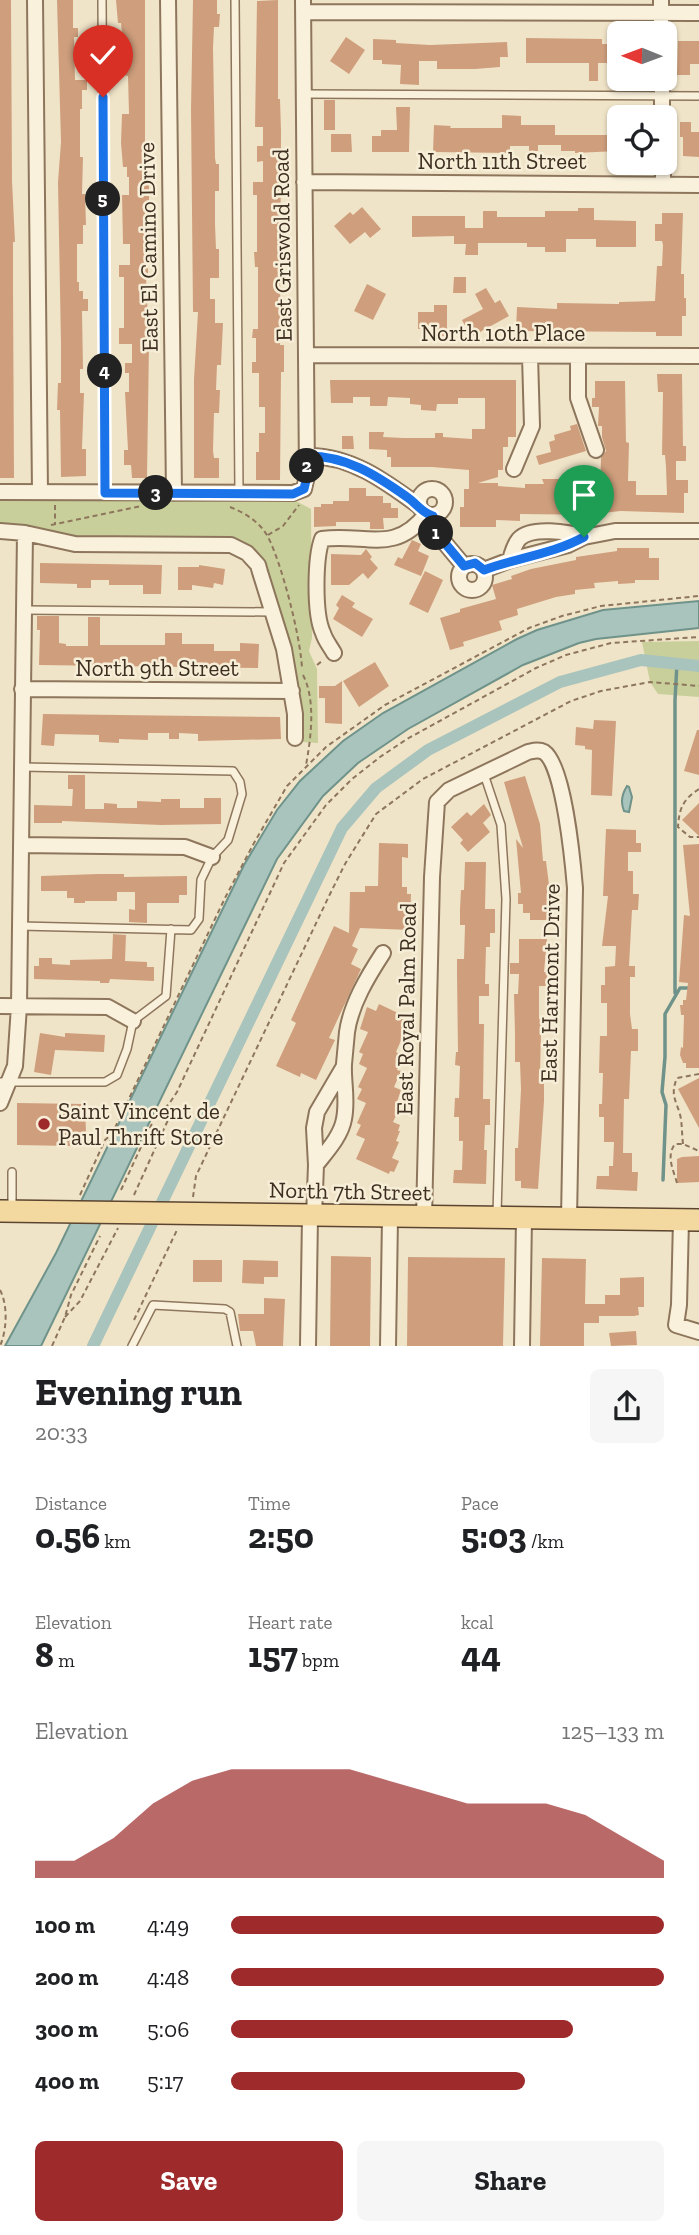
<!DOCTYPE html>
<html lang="en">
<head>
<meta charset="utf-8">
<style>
	:root { --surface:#fff; --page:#f6f6f6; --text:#202124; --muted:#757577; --accent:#9e2a2b }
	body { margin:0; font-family:"Zilla Slab",serif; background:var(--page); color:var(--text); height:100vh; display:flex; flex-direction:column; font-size:26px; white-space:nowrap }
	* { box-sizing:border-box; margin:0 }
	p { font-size:23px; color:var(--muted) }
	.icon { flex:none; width:38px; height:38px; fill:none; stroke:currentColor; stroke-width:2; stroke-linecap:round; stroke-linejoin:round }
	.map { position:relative; height:1346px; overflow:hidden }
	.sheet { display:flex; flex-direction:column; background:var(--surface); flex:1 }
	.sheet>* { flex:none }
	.needle { width:46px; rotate:271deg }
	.controls { position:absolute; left:607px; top:21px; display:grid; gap:14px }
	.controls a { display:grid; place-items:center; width:70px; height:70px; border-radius:10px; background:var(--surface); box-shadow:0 2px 5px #0004; font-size:35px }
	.pin { position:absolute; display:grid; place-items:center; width:60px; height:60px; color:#fff; margin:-72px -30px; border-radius:50% 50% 50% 0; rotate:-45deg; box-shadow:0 0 7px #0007 }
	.pin .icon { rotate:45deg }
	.km { position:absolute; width:35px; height:35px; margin:-18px; border-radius:50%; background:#222; color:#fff; font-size:19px; line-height:35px; text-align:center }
	.round { display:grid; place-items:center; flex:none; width:74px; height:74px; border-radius:10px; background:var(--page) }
	.headline { display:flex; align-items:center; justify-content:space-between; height:119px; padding:0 35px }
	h1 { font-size:38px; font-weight:800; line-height:52px }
	.metrics { display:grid; grid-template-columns:repeat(3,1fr); gap:10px; height:119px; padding:7px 35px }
	.metrics div { display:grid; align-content:center }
	.metrics b { font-size:35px; font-weight:800 }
	.metrics small { font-size:19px; font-weight:400 }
	.metrics p { font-size:19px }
	.chart { height:196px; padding:14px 35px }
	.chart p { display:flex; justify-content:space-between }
	.chart svg { width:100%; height:126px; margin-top:7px; fill:var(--accent); opacity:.7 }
	.primary-button { display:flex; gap:14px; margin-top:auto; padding:14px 35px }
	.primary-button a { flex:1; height:80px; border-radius:10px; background:var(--accent); color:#fff; font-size:28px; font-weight:800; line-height:80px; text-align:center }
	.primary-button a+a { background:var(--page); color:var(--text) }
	ul { padding:0 35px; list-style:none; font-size:23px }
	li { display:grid; grid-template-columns:112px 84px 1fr; align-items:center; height:52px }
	li i { height:18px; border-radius:9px; background:var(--accent) }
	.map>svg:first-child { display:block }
	.green { fill:#c9cf9b }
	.water { fill:#a9c4bc; stroke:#6f938a; stroke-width:2 }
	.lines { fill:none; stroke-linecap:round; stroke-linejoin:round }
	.stream { stroke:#6f938a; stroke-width:3.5 }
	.canal { stroke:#a9c4bc; stroke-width:12 }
	.building { fill:#cf9f7d }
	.service-casing { stroke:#8d765c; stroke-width:10 }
	.minor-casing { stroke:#8d765c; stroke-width:18 }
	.primary-casing { stroke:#5b4430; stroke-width:24 }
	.path { stroke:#8d765c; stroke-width:2; stroke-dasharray:5 3.5; stroke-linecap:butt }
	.service { stroke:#faf1dc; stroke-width:7 }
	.minor { stroke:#faf1dc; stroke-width:14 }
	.primary { stroke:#f3d9a0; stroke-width:21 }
	.route-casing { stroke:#fff; stroke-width:14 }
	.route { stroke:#1a73e8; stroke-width:9 }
	.poi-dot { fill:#9e2a2b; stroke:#f7eed8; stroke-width:2.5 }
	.labels { text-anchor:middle; stroke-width:5; stroke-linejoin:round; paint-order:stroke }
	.street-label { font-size:23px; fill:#3d2e20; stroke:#f7eed8 }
	.poi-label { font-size:23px; fill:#3d2e20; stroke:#f7eed8; text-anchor:start }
</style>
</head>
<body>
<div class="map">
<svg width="699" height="1346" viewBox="0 0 699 1346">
	<rect width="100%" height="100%" fill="#f0e4c8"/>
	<path class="green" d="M0 498 296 501 311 509 312 638 309 651 317 669 318 743 302 742 298 692 251 548 75 539 0 528Z
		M699 641V697L658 694 650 682 642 642Z"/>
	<path class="water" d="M699 601V628L596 639 579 643 523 665 408 729 358 763 323 796 277 859 41 1346H5L56 1253 244 865 277 810 300 781 343 741 383 713 517 639 537 630 603 610Z
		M627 786 629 787 632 797 629 812 624 811C620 802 622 794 627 786Z"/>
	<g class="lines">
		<path class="stream" d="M675 993V700L677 663
			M663 1180 666 1105 662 1092 665 1057V1014L680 988H699"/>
		<path class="canal" d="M93 1346 342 828 376 788 428 750 560 682 641 660 699 666"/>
	</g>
	<path class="building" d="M0 0H11L12 181 15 242H13V285L14 478H0Z
		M57 0H73V28H78V37H74L75 80H87V90H82V109H80V157H83L82 194H85L86 225H83V244H77V282H79V291H83V299H88V311H82L83 369H80V393H84L82 449H86V476L61 477 60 410H57L58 383H61V344L58 182 61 142Z
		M116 0H145V182H149V202H146L145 209V249H148V277H146L149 344 147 478H132L131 465H124V450H128L125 392H129V373H125V363H132V344H119V328H124V277H119V265H130V244H123L122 195H129V177H127V167H123L121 143 122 114H129L128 76 122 75 123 43 121 23H118Z
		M193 0H217V14H220L219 27H214L213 48 215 158 216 164H219V191H215V224L216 249H219V278H210V299H215V323H223L221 365H217L216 390H220L219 413H214L213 451 214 458H219V478H194V379L198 312H193L191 109Z
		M278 0V99H280L281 131 280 345H284V372H281L280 480H256V452H259V433H265V407H259V373H252V362H256V338H252L253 329H258V267H255L254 252H257V195H253V182H263V161L257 162V146H263V127H255L257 1Z
		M346 37 365 50 349 74 330 61Z
		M526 38 602 39V44H616V63H598V81H589V63H526Z
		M373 39 396 40V43L430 45 507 42 508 57H500V67L475 69H437V61H419V85L400 84 401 65 382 64V60H373Z
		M678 41H699V64H690V75H677Z
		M625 79H646V90L625 89Z
		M324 100H335V130H324Z
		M396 107H410L409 152H372V136H381V130H397Z
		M502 115 521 116V125H555V135H618V151L575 153V151H561V145H538V151H529V146H510V153L433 152 434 125 451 126 450 128H502Z
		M680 122H691V132H699V157L683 156V137H680Z
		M331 134H351L352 152H331Z
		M362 207 381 229 370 238 365 232 350 244 334 226 350 212 353 215Z
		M578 208H594V220L636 221V247H596V239H566V252H545V247H527V243H478V255H465L466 244H454V236L412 237V216H465V228H483V211H497V217H545V211H578Z
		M662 213H683L681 274H684V298H686V316H682V336H656V332L516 331 517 307 557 309V303L619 304V302L655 301 657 266H662L663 245 662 241H655V224H662Z
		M454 277H466V293H453Z
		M367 284 386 294 373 320 354 311Z
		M486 288 495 303 500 300 509 316 471 337 462 320 483 309 475 294Z
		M434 305H447V336H433V329H418V312H434Z
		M657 374H682L683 446H686V461H676V480H688V493H684V513L621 511 602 513V515L520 514V521L496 520V527H460V507H464V489H469V470L432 467H391V457H387V450L369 449V432H384L383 437 403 438H435V433H443V437L472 439V429H485V398H458V404H437L436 411 421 410V405L410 404V398L388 397 387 406H370V397H353V403H331L330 380H516V437H508V447H503V470H498V477L478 483H498V486L525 488V484H544L542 479H561V482L585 483V481H596L600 495 601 458 606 451 602 437V426H598L599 407H592V398H595V381H625L626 442 629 443 628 481H636V495H667L666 467 665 455H662L663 392H658Z
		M577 424 586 451 539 465 536 456 551 452 549 442 555 440 554 435 571 430 570 426Z
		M342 436H353L354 449H342Z
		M349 488H366V496H383V503H391V508H398V518H383L384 529H370V522H336V526L314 527V507H321V504H333V501H349Z
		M412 540 421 544 418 551 429 556 421 576 394 565 398 557 402 559Z
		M617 548H649V558H659V580H635V583L618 584V581L594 583 595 588 575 590V594L556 597 517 609 518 615 499 621 502 630 463 642 464 646 450 650 440 618 460 612V609L496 599 492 585 512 579 511 576 531 569 576 560V557L617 551Z
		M366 549 372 557 370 559 378 568 368 579 363 573 349 585H331V554L361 555Z
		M40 563 162 565 161 594H143V585H109V580H91V588H77V584L40 583Z
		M199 565 225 569 223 585 214 583 213 588 192 585V590H178V567H199Z
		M425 571 443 580 428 613 409 604Z
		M342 595 355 603 352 607 373 619 362 637 333 619 339 608 336 605Z
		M37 616H59V643L66 644V646H88V617H100V645H165V633H182V644H214V651H240V643L259 644 258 668 39 665 40 630H37Z
		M375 662 389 686 359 707 343 681Z
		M342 681V724L325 723V698H319V686H335Z
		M43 714 280 717 281 739 198 741V734L179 733V739H169V733H148V740L119 739V743L99 742V735L55 734 54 746 41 745Z
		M594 720 616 721 612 796 591 795 592 750 585 749V746L575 745 576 727 593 729Z
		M697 730H699V775L684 771Z
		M68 775H85V809H104V803L117 804V808H137V801L161 802V799H180V808H204V798H221V824L161 825 62 821V823H34V805L72 806 73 789H68Z
		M525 776 540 824 543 861H546L549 885V920H530V913H523V904H518V893H521L516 839 523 848 504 782Z
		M699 803V836L682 820Z
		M484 804 491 815 483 823 490 832 468 852 460 843 463 840 451 827 467 812 471 816Z
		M606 829 636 830V843H641V852H628V871H633V894H639L638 910H632L629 966H635V977H630V1014L632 1029H638V1051H631L629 1099H624L623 1153H632V1172H638L637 1191 596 1189 597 1176H609V1166H613L614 1142H604V1117H599V1104H602L603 1073H599L600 1036H607V1003H601V985H605V967L615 966 616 946H602L608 896H603Z
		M379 843 408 844V858L402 857V887H407V894H411L410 930 360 928 352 946 358 949 351 964 361 969 329 1038 335 1040 316 1080 301 1073 300 1077 276 1066 296 1023 291 1020 334 926 349 933 350 892H365V886H378Z
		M699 844V1068H686V1063H683L680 1055 681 1047 683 1048 684 1015H681L680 1005H683V1000H686L688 983 679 982 684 915 690 916 683 845Z
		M465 862H486L485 909H495V933H490V947H486L485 984H489V996H479V1024H484L483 1099H490V1125H485L484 1150H487L486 1184 453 1183 454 1170H462L463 1141H459V1117H454L455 1098H459L460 1066 455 1065 456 1052H458L457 975V959H464L465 925H460V909L461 890H464Z
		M98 874H124V877L187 876V895H179V903H147V923L129 922V909L135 910V892H117V901H85V903H74V898H67V891H41V876Z
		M113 934 126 935 125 961 147 962V967H154V981L110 979 109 983H100V981L34 979V966H39V958H52V964L70 965V960L112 959Z
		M519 939H547L544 972H547V986H539V1019H545V1033H541L540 1074H544V1101L538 1189 521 1188V1181H515V1148H518L521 1089 520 1062H515V1034L514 994H518L519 974H510V963H519Z
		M379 1004 398 1013 397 1016 405 1020 401 1036H403L396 1052 402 1055 397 1070 401 1071 394 1087 401 1090 396 1105 400 1107 393 1122 400 1125 398 1131H400L396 1141 399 1142 392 1158 399 1161 394 1172 390 1171 389 1174 356 1159 365 1139 356 1135 361 1125 357 1123 366 1103 357 1099 362 1089 358 1087 367 1068 359 1064 363 1054 359 1052 368 1032 360 1029 367 1007 376 1011Z
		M40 1033 65 1037V1033L105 1035 104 1052 55 1050 51 1075 34 1072Z
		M699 1078V1128L678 1089Z
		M17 1103 85 1104 86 1133H70V1146L17 1145Z
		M699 1156V1182L677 1183V1159L682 1157Z
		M331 1256 371 1257 370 1346H330Z
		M408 1257 505 1258 503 1346H407Z
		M542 1258 586 1259 585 1304H605V1295H620V1278L644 1277V1307H638L639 1315 634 1316H599V1323H584V1346H540Z
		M193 1260H222V1282H193Z
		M243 1260 278 1261V1277H264V1284L242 1283Z
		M264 1298 285 1299 283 1346H256L253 1331H240L238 1314H264Z
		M636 1331 637 1345 611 1346 609 1333Z"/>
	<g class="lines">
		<g class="service-casing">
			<path id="service" d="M102 0 105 492
				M235 0 239 493
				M304 94 699 96
				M24 610 271 612
				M484 774 501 825 506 899 497 1214
				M20 926 191 930 199 919 201 880 212 857 228 840 242 794 240 782 233 771 22 767
				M0 1082H105L117 1075 127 1049 133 1021 166 996 171 929
				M12 1207V1172
				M132 1346 153 1305 225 1309 230 1312 237 1346"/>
		</g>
		<g class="minor-casing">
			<path id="minor" d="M35 0 40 492
				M168 0 174 493
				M661 0V33
				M303 12 699 13
				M662 79V117
				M663 163V184
				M304 182 699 185
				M306 355 699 356
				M578 356V398L596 450
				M307 456C350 455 385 481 419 506
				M514 469 532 426 530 356
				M419 502a13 13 0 1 1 26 0a13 13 0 1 1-26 0Z
				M0 492 293 493 304 489 307 476 303 0
				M433 516 434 530 464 566
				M0 531 25 533 75 544 231 545 247 553 258 565 260 572 284 649 295 714V738
				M510 560C512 553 514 545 519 539 531 526 569 532 584 537
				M459 577a13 13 0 1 1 26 0a13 13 0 1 1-26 0Z
				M484 570 510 560 568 545 584 537 615 531H699
				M334 653C330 646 325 640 323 633 314 614 315 558 322 539 365 533 395 555 426 514
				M22 689 292 691
				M21 845 185 847 212 857
				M0 1006 108 1007 133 1021
				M0 1103 15 1066 19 1006 25 533
				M316 1165C327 1151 341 1136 344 1119 348 1099 343 1082 344 1064 345 1054 346 1042 347 1032 351 1004 368 976 383 953
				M314 1217 316 1165 314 1128 317 1112 344 1066
				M424 1218 432 877 437 802 449 790 528 752C533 751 538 749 544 752 564 765 573 864 575 888L569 1219
				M681 1220 679 1305 676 1325 699 1332
				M308 1346 310 1217
				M388 1346 390 1218
				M522 1346 524 1218"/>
		</g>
		<g class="primary-casing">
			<path id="primary" d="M0 1211 699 1220"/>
		</g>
		<path class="path" d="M55 505V524
			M230 507C245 513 260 522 268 537 282 564 301 639 302 669
			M51 525 141 506
			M268 535 283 526 299 505
			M317 665 322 661
			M303 675C316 700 311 738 306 765
			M699 789C683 799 679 809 678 827L690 837H699
			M683 1144C682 1135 682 1127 681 1119 678 1102 669 1097 677 1078L699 1074
			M677 1183C673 1169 666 1156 675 1144H683L699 1151
			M121 1190 155 1117 169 1104 177 1092 284 863 326 805 352 779 380 757 407 739 536 668 566 655 611 643 699 637
			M80 1195 105 1140 112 1134 225 898 254 843 287 786 326 747 385 705 529 628 562 616 601 606 699 596
			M134 1195 168 1120 169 1106
			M193 1197 196 1176 329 896 345 864 376 814 423 779 571 701 601 691 650 682 699 686
			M0 1290C8 1305 7 1330 0 1346
			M65 1317 80 1301 118 1228
			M134 1320 177 1230
			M52 1346 65 1317 71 1295 100 1236"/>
		<use href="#service" class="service"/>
		<use href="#minor" class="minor"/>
		<use href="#primary" class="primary"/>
	</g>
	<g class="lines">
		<g class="route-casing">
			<path id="route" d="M103 97 105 493 293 494 304 489 307 476 306 456C345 455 376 475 407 497 416 503 422 513 433 516L434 530 464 566 475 563 484 570C516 558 553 554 584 537"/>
		</g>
		<use href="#route" class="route"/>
	</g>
	<circle class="poi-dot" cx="44" cy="1124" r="7"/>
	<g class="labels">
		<g class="street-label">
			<text x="502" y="169">North 11th Street</text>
			<text transform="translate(282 245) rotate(-91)" y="8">East Griswold Road</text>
			<text transform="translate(148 247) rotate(-91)" y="8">East El Camino Drive</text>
			<text x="503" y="341">North 10th Place</text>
			<text x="157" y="676">North 9th Street</text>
			<text transform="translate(550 983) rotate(-89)" y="8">East Harmont Drive</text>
			<text transform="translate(406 1009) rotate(-89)" y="8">East Royal Palm Road</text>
			<text transform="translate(350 1191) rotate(1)" y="8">North 7th Street</text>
		</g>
		<g class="poi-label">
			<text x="58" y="1119">Saint Vincent de<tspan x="58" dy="26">Paul Thrift Store</tspan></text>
		</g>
	</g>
</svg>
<div class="controls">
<a><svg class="needle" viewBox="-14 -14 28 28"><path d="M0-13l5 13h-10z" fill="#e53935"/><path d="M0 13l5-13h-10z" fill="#757577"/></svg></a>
<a><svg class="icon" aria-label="locate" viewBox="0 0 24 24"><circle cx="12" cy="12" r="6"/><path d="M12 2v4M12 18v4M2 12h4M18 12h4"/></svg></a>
</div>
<div class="pin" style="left:584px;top:537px;background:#1e9e55"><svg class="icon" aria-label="arrive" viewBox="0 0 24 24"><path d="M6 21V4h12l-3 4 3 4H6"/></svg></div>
<div class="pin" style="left:103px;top:97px;background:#d93025"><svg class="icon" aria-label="check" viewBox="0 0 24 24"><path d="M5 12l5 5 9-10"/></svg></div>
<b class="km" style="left:436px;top:533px">1</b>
<b class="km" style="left:307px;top:466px">2</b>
<b class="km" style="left:156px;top:493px">3</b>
<b class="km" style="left:105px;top:371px">4</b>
<b class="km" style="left:103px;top:199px">5</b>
</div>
<section class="sheet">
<div class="headline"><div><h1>Evening run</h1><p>20:33</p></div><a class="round"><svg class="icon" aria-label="share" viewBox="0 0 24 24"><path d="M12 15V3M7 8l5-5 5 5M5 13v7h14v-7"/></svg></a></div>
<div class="metrics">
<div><p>Distance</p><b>0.56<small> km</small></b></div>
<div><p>Time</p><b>2:50</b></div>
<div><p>Pace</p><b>5:03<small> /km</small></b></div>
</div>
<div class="metrics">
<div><p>Elevation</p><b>8<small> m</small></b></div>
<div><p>Heart rate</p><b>157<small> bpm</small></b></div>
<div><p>kcal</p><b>44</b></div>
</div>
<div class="chart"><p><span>Elevation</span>125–133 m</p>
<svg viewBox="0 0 160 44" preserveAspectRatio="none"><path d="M0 44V38L10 38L20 30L30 18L40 10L50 6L60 6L70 6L80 6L90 10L100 14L110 18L120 18L130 18L140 22L150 30L160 38V44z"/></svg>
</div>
<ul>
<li><b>100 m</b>4:49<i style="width:100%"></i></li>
<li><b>200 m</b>4:48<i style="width:100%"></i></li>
<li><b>300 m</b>5:06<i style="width:79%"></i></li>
<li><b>400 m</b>5:17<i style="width:68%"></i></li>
</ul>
<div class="primary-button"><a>Save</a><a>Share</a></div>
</section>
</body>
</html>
